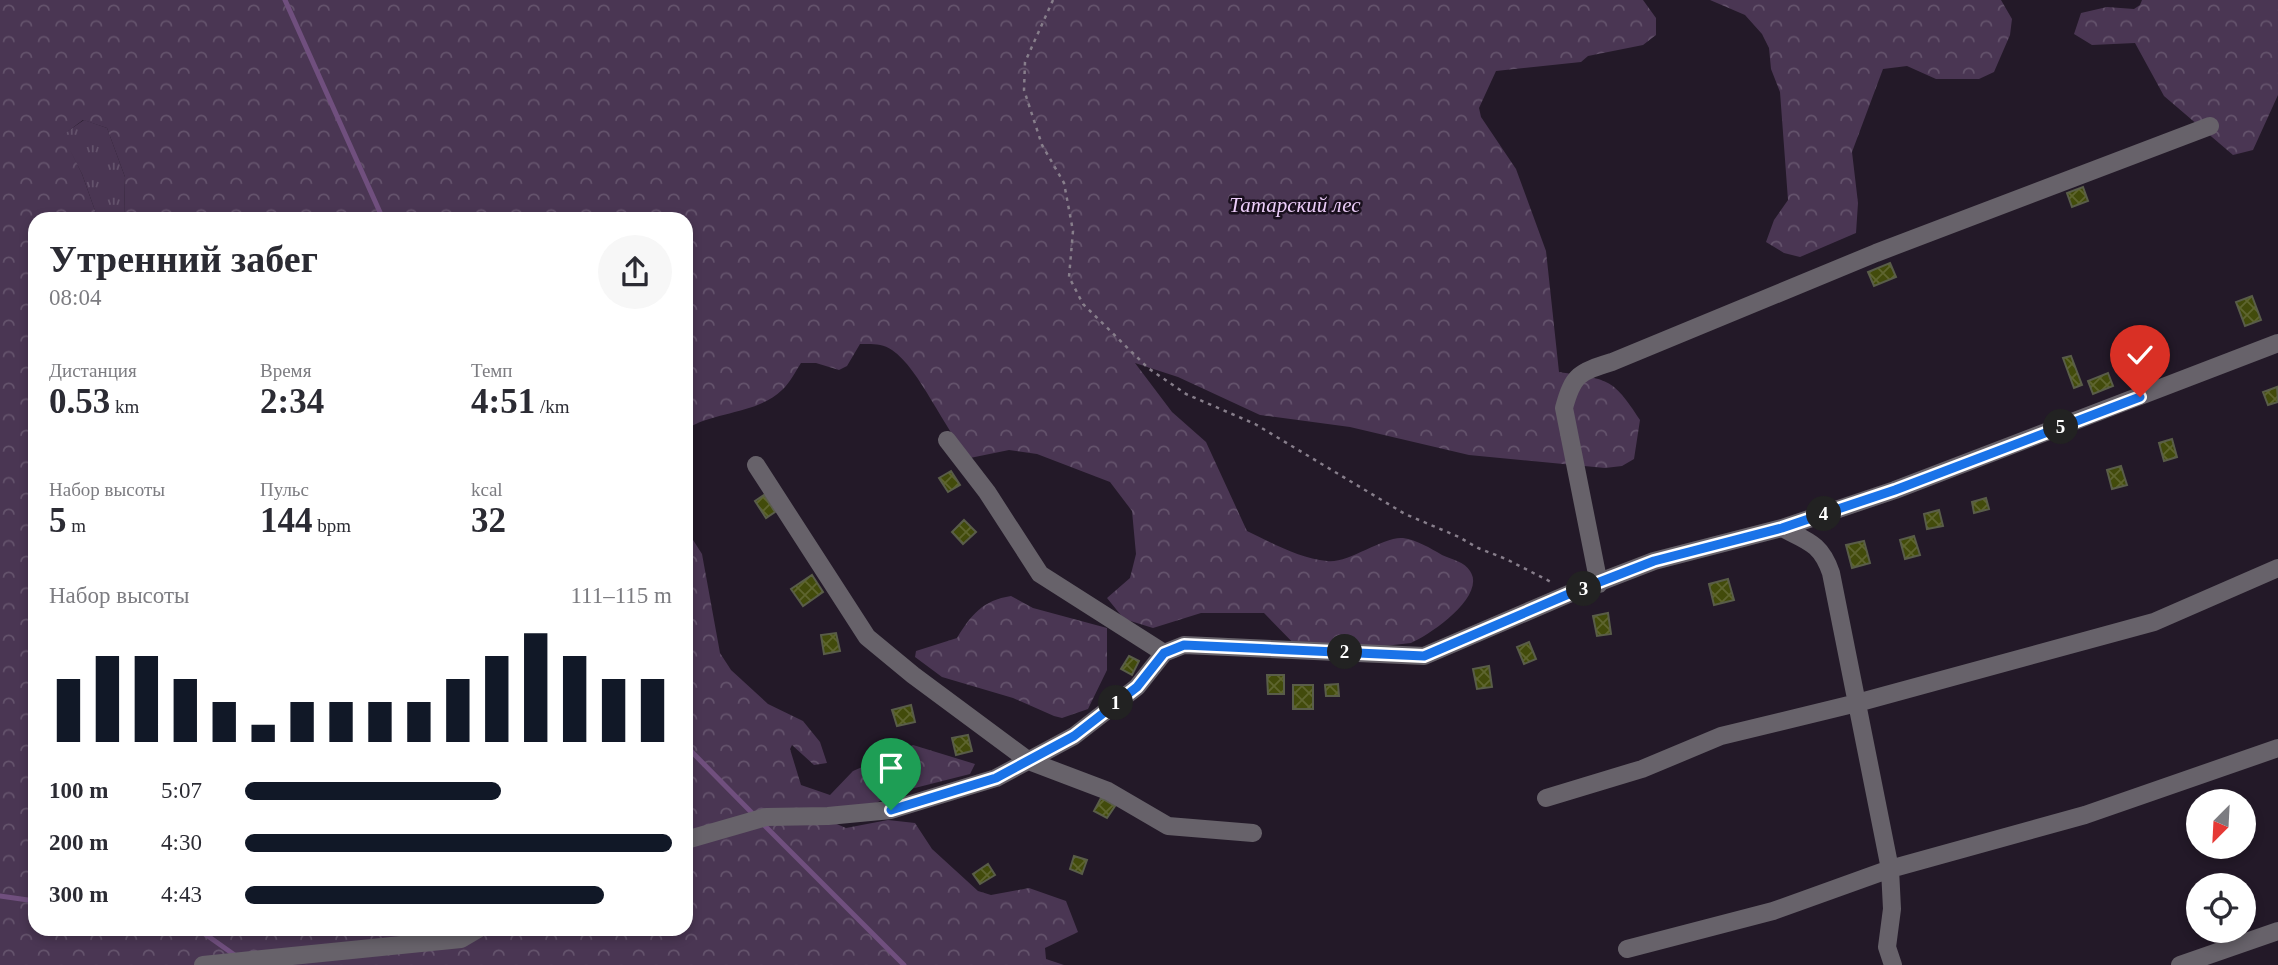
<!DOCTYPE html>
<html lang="ru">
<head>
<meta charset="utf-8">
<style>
	:root { --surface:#fff; --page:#f7f7f7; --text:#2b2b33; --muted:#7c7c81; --accent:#111827 }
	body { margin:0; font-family:"Times New Roman",serif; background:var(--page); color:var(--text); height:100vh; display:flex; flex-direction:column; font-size:26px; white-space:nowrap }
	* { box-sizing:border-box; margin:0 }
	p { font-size:23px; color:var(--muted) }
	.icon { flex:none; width:38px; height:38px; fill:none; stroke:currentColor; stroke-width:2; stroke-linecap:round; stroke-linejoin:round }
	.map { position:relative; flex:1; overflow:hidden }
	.panel { position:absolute; left:28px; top:212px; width:665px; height:724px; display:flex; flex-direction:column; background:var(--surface); border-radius:21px; box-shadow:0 4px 10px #0003 }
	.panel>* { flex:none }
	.needle { width:46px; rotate:204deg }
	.tools { position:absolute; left:2186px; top:789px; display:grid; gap:14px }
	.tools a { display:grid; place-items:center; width:70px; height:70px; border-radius:50%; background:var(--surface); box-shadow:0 4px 10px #0003; font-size:35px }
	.pin { position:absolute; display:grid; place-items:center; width:60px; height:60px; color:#fff; margin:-72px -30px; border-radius:50% 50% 50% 0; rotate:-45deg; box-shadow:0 0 7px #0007 }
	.pin .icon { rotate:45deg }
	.km { position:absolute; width:35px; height:35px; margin:-18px; border-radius:50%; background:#222; color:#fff; font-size:19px; line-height:35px; text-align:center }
	.round { display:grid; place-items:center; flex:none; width:74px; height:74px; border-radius:37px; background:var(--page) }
	.headline { display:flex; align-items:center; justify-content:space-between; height:119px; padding:0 21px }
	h1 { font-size:38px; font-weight:700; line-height:52px }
	.figures { display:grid; grid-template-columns:repeat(3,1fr); gap:10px; height:119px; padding:7px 21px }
	.figures div { display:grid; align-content:center }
	.figures b { font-size:35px; font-weight:700 }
	.figures small { font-size:19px; font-weight:400 }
	.figures p { font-size:19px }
	.chart { height:196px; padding:14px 21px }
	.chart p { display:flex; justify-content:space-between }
	.chart svg { width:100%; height:126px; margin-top:7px; stroke:var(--accent); stroke-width:6 }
	ul { padding:0 21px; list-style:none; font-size:23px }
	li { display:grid; grid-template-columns:112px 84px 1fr; align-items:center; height:52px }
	li i { height:18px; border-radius:9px; background:var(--accent) }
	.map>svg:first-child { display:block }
	.grass { fill:url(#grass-tufts) }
	.forest { fill:url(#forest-crowns) }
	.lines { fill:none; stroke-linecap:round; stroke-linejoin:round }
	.stream { stroke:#704f7e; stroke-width:5 }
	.building { fill:url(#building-cross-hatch); stroke:#595d49; stroke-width:2 }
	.path { stroke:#877e8b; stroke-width:2.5; stroke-dasharray:3.5 5; stroke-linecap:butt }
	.street { stroke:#67626a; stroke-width:18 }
	.route-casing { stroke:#fff; stroke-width:14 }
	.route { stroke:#1a73e8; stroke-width:9 }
	.labels { text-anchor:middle; stroke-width:5; stroke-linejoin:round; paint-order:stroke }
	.park-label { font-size:21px; font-style:italic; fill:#eccdf9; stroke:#1a101e }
</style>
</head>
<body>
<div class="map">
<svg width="2278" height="965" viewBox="0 0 2278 965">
	<defs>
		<pattern id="grass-tufts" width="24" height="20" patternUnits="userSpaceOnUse" patternTransform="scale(1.75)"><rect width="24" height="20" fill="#4a3653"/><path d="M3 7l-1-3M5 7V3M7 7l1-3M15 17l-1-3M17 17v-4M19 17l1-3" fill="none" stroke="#64536c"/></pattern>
		<pattern id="forest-crowns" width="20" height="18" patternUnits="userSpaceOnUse" patternTransform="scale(1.75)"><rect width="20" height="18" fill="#4a3653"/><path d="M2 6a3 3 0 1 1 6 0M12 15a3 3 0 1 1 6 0" fill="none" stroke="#64536c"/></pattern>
		<pattern id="building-cross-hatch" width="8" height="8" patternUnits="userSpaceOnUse" patternTransform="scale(1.75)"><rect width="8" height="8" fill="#424b0b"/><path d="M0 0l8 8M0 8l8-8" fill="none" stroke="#5e652f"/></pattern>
	</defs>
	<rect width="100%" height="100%" fill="#231928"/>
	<path class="grass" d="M84 120 107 128 125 177 124 219H98L82 174 62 135Z"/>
	<path class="forest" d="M0 0H1643L1656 18V35L1643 45 1588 56 1581 62 1496 71 1479 108 1481 117 1516 169 1546 251 1559 372C1607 380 1612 376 1640 420L1634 459 1622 466 1605 468 1469 455 1350 427 1260 415 1178 377 1135 363 1172 412 1206 442 1247 531C1272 543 1299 558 1327 561 1348 564 1383 536 1403 538 1417 540 1430 548 1442 555 1451 559 1465 562 1470 571 1487 596 1430 635 1411 643L1305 655 1264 613H1201L1153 628 1124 619 1107 598 1130 578 1136 554 1132 511 1110 482 1037 454 1009 450 970 458C944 430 920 369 892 350 882 343 872 344 860 344L847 366 839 370 816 363H801C795 372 790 383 782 390 757 414 715 411 686 429V219H124L125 177 107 128 83 120 63 135 82 174 98 219H35V929H686V529L702 554 720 653 731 670 768 704 803 721 820 742 827 763 814 765 792 745 790 749 801 785 830 795 853 771 913 745 975 764 970 774 895 793 861 811 813 814 846 828 888 820 915 823 932 849 978 891 991 895 1029 888 1066 901 1078 932 1045 948 1046 959 1064 965H0Z
		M1710 0H2001L2012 19 2010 35 1994 72 1979 79H1936L1907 66 1883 69 1852 152 1858 203 1856 233 1800 257 1784 253 1766 242 1774 220 1788 200 1780 92 1771 69 1769 48 1762 34 1745 15Z
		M2142 0H2278V95L2253 150 2233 155 2164 96 2135 43 2092 45 2074 34 2081 13 2107 7 2134 9 2140 5Z
		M1011 596 1033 608 1107 628V670L1088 709 1062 718 1054 716 1013 698 942 677 915 657 916 651 957 638C971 615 983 600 1011 596Z"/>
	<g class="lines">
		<path class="stream" d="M285 0 383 219
			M686 746 755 816
			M762 823 904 965
			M0 896 35 901
			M198 929 236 956"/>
	</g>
	<path class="building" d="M2083 187 2088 201 2072 207 2067 193Z
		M1890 263 1896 277 1874 286 1868 272Z
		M2252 296 2261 320 2245 326 2236 302Z
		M2152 338 2159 354 2136 363 2130 347Z
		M2071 356 2082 385 2074 388 2063 358Z
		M2108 373 2113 386 2093 394 2088 381Z
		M2277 387 2278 402 2268 405 2263 392Z
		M2172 439 2177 457 2164 461 2159 443Z
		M2121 466 2127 485 2112 489 2107 470Z
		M951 471 960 485 948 492 939 478Z
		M764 495 775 512 766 518 755 501Z
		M1986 498 1989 509 1974 513 1972 502Z
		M1939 510 1943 526 1927 529 1924 514Z
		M964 520 976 532 963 544 952 532Z
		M1914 536 1920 555 1905 559 1900 540Z
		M1864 541 1870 563 1852 568 1846 545Z
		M812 575 823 592 803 606 791 589Z
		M1728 579 1734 600 1714 605 1709 584Z
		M1608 613 1611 634 1597 636 1593 616Z
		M836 633 840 651 824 654 821 635Z
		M1529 642 1536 659 1524 664 1517 647Z
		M1129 656 1139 661 1132 675 1121 669Z
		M1489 666 1492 687 1477 689 1473 669Z
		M1267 675H1284V694H1268Z
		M1338 684 1339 696H1326L1325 685Z
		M1293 685H1313V709H1293Z
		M911 705 915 722 897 726 892 710Z
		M968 735 972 751 956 755 952 738Z
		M1101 798 1115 806 1107 818 1094 811Z
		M1074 856 1087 860 1082 874 1070 869Z
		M988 864 995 875 980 884 973 874Z"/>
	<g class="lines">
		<path class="path" d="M1053 0 1025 62 1024 90 1042 145 1064 183 1073 231 1069 277 1083 304 1148 368 1186 394 1255 424 1405 514 1459 537 1478 548 1506 559 1553 583"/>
		<path class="street" d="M947 440 987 492 1040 574 1164 653
			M756 465 867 637 913 675 1029 761 1108 791 1168 826 1253 833
			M1782 528C1807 541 1821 543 1831 573L1890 869 1892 909 1887 947 1893 965
			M1599 584 1564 408C1573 374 1580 372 1612 362L1876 253 2210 126
			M1546 798 1642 769 1721 736 1857 703 2154 622 2278 568
			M686 840 766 817 828 816 891 810 996 778 1074 736 1137 687 1164 653 1184 645 1424 656 1571 593 1654 561 1782 528 1895 490 2278 343
			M1627 949 1773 911 1890 869 2085 815 2278 748
			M203 965 461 939 478 929
			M2180 965 2278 931"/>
	</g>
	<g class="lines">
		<g class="route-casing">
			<path id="route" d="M891 810 996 778 1074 736 1137 687 1164 653 1184 645 1424 656 1571 593 1654 561 1782 528 1838 509 1895 490 2140 397"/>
		</g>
		<use href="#route" class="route"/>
	</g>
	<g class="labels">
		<g class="park-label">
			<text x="1295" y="212">Татарский лес</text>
		</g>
	</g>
</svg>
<div class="tools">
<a><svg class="needle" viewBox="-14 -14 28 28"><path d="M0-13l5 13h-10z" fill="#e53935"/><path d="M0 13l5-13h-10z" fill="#7c7c81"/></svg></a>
<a><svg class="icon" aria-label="locate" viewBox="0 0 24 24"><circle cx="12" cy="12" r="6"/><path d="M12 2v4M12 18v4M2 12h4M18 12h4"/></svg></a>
</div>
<div class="pin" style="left:891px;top:810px;background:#1e9e55"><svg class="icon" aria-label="arrive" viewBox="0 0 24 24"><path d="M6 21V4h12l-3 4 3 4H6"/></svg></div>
<div class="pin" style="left:2140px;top:397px;background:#d93025"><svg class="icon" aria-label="check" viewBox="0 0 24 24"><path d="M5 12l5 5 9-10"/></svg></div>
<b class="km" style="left:1116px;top:703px">1</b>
<b class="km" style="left:1345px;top:652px">2</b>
<b class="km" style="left:1584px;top:589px">3</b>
<b class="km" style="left:1824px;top:514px">4</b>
<b class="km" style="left:2061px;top:427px">5</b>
<section class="panel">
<div class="headline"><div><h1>Утренний забег</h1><p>08:04</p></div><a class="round"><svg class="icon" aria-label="share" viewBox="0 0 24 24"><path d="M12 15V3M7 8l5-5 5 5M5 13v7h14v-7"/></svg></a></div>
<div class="figures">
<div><p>Дистанция</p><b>0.53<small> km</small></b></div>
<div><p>Время</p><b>2:34</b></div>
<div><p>Темп</p><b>4:51<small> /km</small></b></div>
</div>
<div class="figures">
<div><p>Набор высоты</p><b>5<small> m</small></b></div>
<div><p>Пульс</p><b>144<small> bpm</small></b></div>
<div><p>kcal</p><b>32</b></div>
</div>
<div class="chart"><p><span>Набор высоты</span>111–115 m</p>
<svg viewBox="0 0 160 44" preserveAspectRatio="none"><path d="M5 44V22M15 44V14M25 44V14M35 44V22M45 44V30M55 44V38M65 44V30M75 44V30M85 44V30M95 44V30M105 44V22M115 44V14M125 44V6M135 44V14M145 44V22M155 44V22"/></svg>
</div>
<ul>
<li><b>100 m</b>5:07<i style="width:60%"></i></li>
<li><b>200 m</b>4:30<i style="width:100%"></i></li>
<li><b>300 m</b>4:43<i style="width:84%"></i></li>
</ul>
</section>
</div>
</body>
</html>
